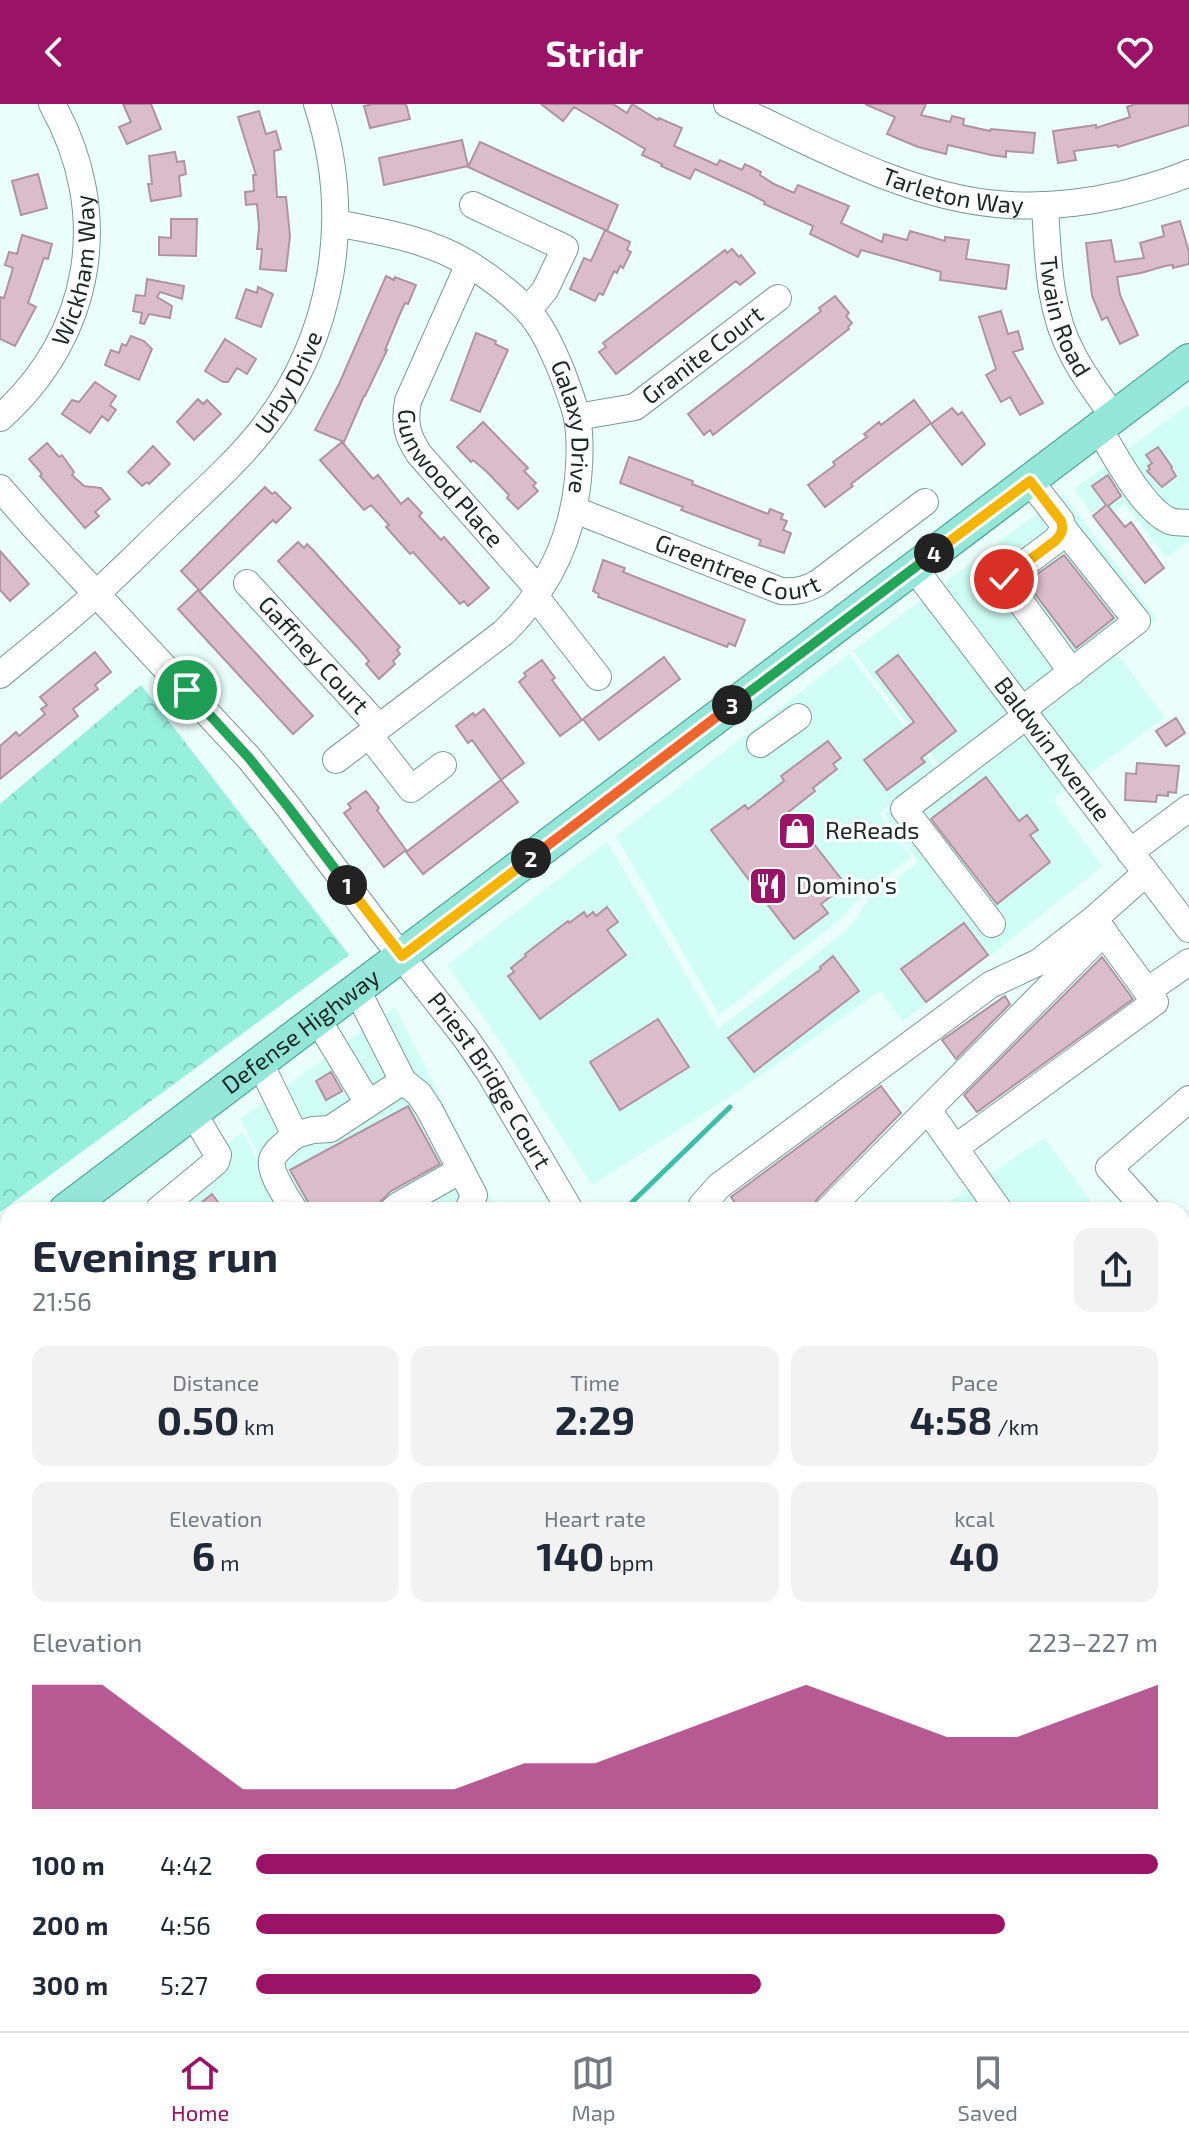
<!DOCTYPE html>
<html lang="en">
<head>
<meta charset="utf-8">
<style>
	:root { --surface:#fff; --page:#f2f2f3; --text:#1f2937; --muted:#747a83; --line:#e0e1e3; --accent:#9a1366 }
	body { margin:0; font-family:"Exo 2",sans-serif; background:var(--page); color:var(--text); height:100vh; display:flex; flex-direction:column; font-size:30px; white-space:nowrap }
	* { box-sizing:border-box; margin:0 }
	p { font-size:26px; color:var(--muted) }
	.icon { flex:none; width:44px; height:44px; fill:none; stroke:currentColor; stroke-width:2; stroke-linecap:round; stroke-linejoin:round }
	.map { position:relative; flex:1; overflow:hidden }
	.side { position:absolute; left:0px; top:1098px; width:1190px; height:830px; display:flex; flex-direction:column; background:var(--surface); border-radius:24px 24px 0 0; box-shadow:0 2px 6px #0004 }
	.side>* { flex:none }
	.pin { position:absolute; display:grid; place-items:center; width:68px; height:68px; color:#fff; margin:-34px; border:4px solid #fff; border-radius:50%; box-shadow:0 2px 8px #0007 }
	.km { position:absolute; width:40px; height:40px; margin:-20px; border-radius:50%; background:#222; color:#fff; font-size:22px; line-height:40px; text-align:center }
	.round { display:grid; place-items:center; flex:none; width:84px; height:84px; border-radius:16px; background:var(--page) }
	.headline { display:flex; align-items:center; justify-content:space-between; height:136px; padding:0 32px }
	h1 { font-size:44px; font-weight:700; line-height:60px }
	.stats { display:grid; grid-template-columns:repeat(3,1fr); gap:12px; height:136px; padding:8px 32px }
	.stats div { display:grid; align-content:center; border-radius:16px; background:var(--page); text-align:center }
	.stats b { font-size:40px; font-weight:700 }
	.stats small { font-size:22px; font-weight:400 }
	.stats p { font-size:22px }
	.chart { height:224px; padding:16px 32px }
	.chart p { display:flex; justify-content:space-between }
	.chart svg { width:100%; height:144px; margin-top:8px; fill:var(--accent); opacity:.7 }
	ul { padding:0 32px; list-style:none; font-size:26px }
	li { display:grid; grid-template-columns:128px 96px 1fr; align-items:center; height:60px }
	li i { height:20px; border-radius:10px; background:var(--accent) }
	header { display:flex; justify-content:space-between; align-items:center; height:104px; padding:0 32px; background:var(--accent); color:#fff; font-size:36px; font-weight:700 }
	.tab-bar { display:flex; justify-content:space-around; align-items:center; height:112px; border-top:2px solid var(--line); background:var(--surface); font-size:22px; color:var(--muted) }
	.tab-bar a { display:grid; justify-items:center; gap:4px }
	.tab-bar .selected { color:var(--accent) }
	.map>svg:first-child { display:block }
	.built { fill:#d1fef4 }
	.forest { fill:url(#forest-crowns) }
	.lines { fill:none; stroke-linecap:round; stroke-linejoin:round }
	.stream { stroke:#3ebda8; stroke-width:5 }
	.building { fill:#dbbdca; stroke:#b093a0; stroke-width:2 }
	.minor-casing { stroke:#799a93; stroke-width:28 }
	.major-casing { stroke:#3c9989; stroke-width:34 }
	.minor { stroke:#fff; stroke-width:26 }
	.major { stroke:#94e6d9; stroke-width:32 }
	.split-1-casing { stroke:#fff; stroke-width:16 }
	.split-2-casing { stroke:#fff; stroke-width:16 }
	.split-3-casing { stroke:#fff; stroke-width:16 }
	.split-4-casing { stroke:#fff; stroke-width:16 }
	.split-5-casing { stroke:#fff; stroke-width:16 }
	.split-1 { stroke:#22a559; stroke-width:10 }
	.split-2 { stroke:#f5b400; stroke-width:10 }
	.split-3 { stroke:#f0652b; stroke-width:10 }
	.split-4 { stroke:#22a559; stroke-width:10 }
	.split-5 { stroke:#f5b400; stroke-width:10 }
	.labels { text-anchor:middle; stroke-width:6; stroke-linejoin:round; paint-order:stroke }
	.street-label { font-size:24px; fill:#1b2825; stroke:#fff }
	.poi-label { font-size:24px; fill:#1b2825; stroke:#fff; text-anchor:start }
</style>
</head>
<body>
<header><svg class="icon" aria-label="back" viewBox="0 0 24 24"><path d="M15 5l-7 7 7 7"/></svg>Stridr<svg class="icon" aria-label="heart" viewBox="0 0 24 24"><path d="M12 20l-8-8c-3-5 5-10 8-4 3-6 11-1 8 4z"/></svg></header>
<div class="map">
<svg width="1189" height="1927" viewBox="0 0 1189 1927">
	<defs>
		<pattern id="forest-crowns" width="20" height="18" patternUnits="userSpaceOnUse" patternTransform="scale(2)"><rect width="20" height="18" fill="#97efdd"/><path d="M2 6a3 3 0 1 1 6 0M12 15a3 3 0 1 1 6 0" fill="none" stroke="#82cdbe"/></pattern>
	</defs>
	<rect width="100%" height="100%" fill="#eafffa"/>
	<path class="built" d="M1189 300V437L1166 454 1125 400 1109 411 1102 402 1092 410 1074 385Z
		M1063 390 1157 515 1115 547 1165 613 1053 696 1102 762 995 848 903 917 880 887 731 992 592 1081 505 945 447 861 607 738 718 925 827 842 854 818 869 794 918 758 884 709 940 663 853 547Z
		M849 550 935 663 880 709 911 753 862 791 842 814 719 911 616 732Z
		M395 903 497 1106H287L240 1015Z
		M243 1028 283 1106H136Z
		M1044 1034 1097 1106H943L952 1096Z
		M8 1190V1689L0 1687V1196Z
		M1182 1220 1189 1230V1356L1182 1361Z
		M1182 1660 1189 1665V1898L1182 1907Z
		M591 1920H1172L1167 1927H623Z"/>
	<path class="forest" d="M141 581 349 851 0 1108V700Z
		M0 1724 8 1735V1920H452L471 1927H0Z
		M519 1920H571L603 1927H497Z"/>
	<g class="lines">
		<path class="stream" d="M624 1106 730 1003"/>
	</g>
	<path class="building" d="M123 0H151L161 25 127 40 119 23 131 18Z
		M373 0H406L410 15 370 24 364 2Z
		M541 0H613L627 9 632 0 658 16 659 14 682 24 674 42 717 61 720 56 742 66 745 60 761 68 760 71 774 80 794 89 798 81 849 102 841 119 882 138 884 130 907 136 910 127 945 137V133L969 136 966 155 1009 161 1006 185 940 176 941 168 861 146 858 153 810 130 813 122 764 100 765 98 750 90 695 65 690 75 661 62 662 60 642 51 645 45 574 3 563 17Z
		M865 0H926L921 11 950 18 952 12 964 15 963 21 990 27 991 25 1035 29 1033 49 1006 47V53L991 51 948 41 946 50 918 43 887 30 895 13Z
		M1135 0H1189V21L1118 43 1117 41 1074 47 1076 56 1058 59 1053 27 1096 21V24L1130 13 1127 3Z
		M259 7 266 30 276 27 281 45 274 47 277 93H286L290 132 286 167 260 165 262 145H257L259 123 257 100 246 101 245 88 254 87 253 71H256L238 13Z
		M462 36 468 62 384 81 379 54Z
		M480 38 618 101 607 127 468 63Z
		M175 48 177 58 184 57 186 70 179 72 181 92 151 97 148 80H152L149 52Z
		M38 70 47 104 21 111 12 77Z
		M171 115H197L196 152 159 151V133L171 134Z
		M1180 117 1189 148V160L1173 164V161L1165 162 1141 169 1117 173 1120 191 1138 231 1120 240 1107 213 1102 216 1092 192 1086 139 1111 136 1115 158 1144 154 1140 139 1164 132 1162 122Z
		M605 126 630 138 627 146 631 148 623 164 620 162 617 169 614 167 603 191 599 189 595 197 570 185 584 154 591 157Z
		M22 131 52 140 48 155 44 154 28 199 36 203 15 242 0 235V193L4 194 13 164 5 161 9 148 17 150Z
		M732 145 739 153 741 151 755 169 740 181 736 177 616 270 599 248 606 243 603 239 725 146 727 149Z
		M386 172 394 176 395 173 416 181 408 200 405 199 399 212 385 246H387L365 292H364L344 338 315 326 339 280Z
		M147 175 184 182 182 195 160 188 157 193 172 202 170 214 149 210 144 220 140 219 142 209 133 207 136 191 145 192Z
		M258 183 273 190 261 223 236 214 246 185 257 189Z
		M835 192 849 209 846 212 852 219 848 223 849 225 713 331 710 326 704 331 688 310 821 207 819 204Z
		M1001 207 1008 230 1018 227 1023 245 1013 248 1043 299 1020 311 1010 293 1001 298 986 271 996 265 979 213Z
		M476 229 496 237 495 240 508 246 480 308 451 296Z
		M131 232 144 237 152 245 139 276 105 261 111 246 119 249 122 240 126 242Z
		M225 235 256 255 247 270 237 264 228 278H223L205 267Z
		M95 278 116 292 110 301 116 306 108 317 102 312 90 329 62 310 72 296 79 298Z
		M198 295 203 300 207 296 221 310 194 336 177 318Z
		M914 296 931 319 851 380 853 382 825 403 808 381 835 361 833 358 867 333 864 330 879 318 881 321Z
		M952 304 958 311 962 308 985 340 962 361 931 320Z
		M483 318 528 364 524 367 536 379 533 382 538 387 518 405 507 394 509 391 486 367 473 356 471 358 457 343Z
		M342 338 373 375 378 371 401 400 408 394 422 409 419 412 441 436 444 433 489 484 468 502 464 497 460 500 413 448 410 450 386 423 389 421 371 401 364 406 320 356Z
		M47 339 59 353 62 351 74 368 72 371 84 382 101 384 110 395 95 408 99 412 85 424 40 372 42 370 29 355Z
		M153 342 170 360 149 380 147 378 142 382 128 368Z
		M1158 343 1172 363 1171 364 1176 372 1162 383 1147 367 1150 365 1148 362 1152 359 1146 351Z
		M629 353 693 377 692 380 768 410 770 405 783 410 781 415 787 417 783 426 791 429 784 449 759 441 761 436 681 406 683 403 620 379Z
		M1108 371 1121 392 1108 402 1125 423 1131 418 1164 464 1145 479 1093 412 1106 401 1092 382Z
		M265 383 272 390 275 388 291 404 276 419 273 416 200 487 181 467Z
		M298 438 304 444 307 440 313 446 400 543 397 546 400 550 393 557 395 560 379 575 366 560 369 557 359 545 278 457Z
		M0 447 29 480 10 497 0 486Z
		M1064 451 1114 514 1076 544 1026 478Z
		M603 456 625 464 623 468 745 516 735 542 729 539 727 543 598 493 599 490 593 487Z
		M198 486 313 612 293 630 178 505Z
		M95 548 111 568 95 581 98 585 73 605 78 612 0 675V642L16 628 19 632 45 610 41 605 47 601 40 593Z
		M898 551 956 627 921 654 925 658 887 686 864 656 914 618 876 568Z
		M664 553 680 575 599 636 583 615Z
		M542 556 555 574 552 576 582 616 560 632 519 578 526 572 524 569Z
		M484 605 524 659 501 676 472 636 468 639 456 622 473 609 475 612Z
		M1176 614 1185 629 1166 642 1156 627Z
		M828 637 841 654 833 660 837 665 813 684 815 687 786 710 807 737 810 735 846 781 821 800 828 809 794 835 711 726 745 701 748 705 784 677 781 672Z
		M1137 659 1179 662 1176 689 1168 688V692L1157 691 1156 698 1125 696 1126 669 1136 670Z
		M986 673 1019 717 1027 711 1038 726 1030 731 1050 758 997 800 931 715Z
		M501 676 518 698 423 770 406 748Z
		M366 687 379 704 377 706 406 746 384 763 344 709 351 704 348 700Z
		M607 803 618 818 607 826 626 851 540 915 508 872 514 868 511 864 526 852 525 850 568 817 569 819 584 808 587 813 593 808 596 812Z
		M964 819 988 851 926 898 901 865Z
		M833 852 859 887 754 968 728 934 821 865 820 863Z
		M1102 853 1133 895 977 1008 964 991Z
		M1005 892 1010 900 956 955 942 936Z
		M658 915 689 963 620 1006 590 958Z
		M331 968 342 987 326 996 316 977Z
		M881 982 901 1009 817 1095 811 1106H740L731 1093Z
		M408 1002 440 1060 391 1087 378 1100 367 1106H310L308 1098 290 1066Z
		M212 1090 224 1106H192Z"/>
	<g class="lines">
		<g class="minor-casing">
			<g id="minor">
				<path id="s1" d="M727 0C811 38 904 92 997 100 1037 104 1079 100 1119 91 1142 85 1167 79 1189 69"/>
				<path d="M473 101 565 144 545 186 528 206"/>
				<path id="s2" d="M1045 101C1048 153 1048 205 1073 251 1084 273 1100 293 1114 313"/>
				<path id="s3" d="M336 119C382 128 428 135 469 160 488 172 510 188 526 205 542 221 553 247 562 268 567 283 574 299 577 314 581 334 580 354 578 375 572 436 548 486 503 529L336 656"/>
				<path id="s4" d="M469 160 408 297C404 319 407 332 419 350L539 486"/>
				<path id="s5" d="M577 313 635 303 778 194"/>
				<path id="s6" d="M0 314C93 231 113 109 52 0"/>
				<path d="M1099 325C1114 349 1143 406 1170 417 1175 419 1183 418 1189 419"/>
				<path d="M1030 377 1061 417C1064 426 1061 430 1055 437L1004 475 1072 568"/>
				<path id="s7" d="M0 384 36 425 249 654 289 704 380 825 465 933 489 968 570 1106"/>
				<path id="s8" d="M575 406 781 487C796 488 805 486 818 479L925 398"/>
				<path id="s9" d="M914 464 1189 825"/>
				<path id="s10" d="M247 479 379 623"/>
				<path d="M535 492 598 573"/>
				<path id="s11" d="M0 571C32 544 66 518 97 489 121 467 144 444 167 422 199 391 233 362 261 327 334 234 354 112 317 0"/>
				<path d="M1022 606 1137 517 1063 424"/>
				<path d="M369 631 411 685 443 661"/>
				<path d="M760 640 798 613"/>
				<path d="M1130 748 1189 704"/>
				<path d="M992 820 904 705 1026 612"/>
				<path d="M1147 887 1189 858"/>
				<path d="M318 916 368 999"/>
				<path d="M260 959 295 1031 313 1026 330 1025 403 977 357 886"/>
				<path d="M403 977 419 990 429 1005 474 1091 468 1106"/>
				<path d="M928 1006 999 1106"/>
				<path d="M955 1044 1155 898 1094 815"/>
				<path d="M158 1106 216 1058 218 1051 193 1009"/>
				<path d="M294 1106C288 1095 269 1069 272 1056 275 1046 288 1038 295 1031"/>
				<path d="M393 1106 399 1101 461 1066"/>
				<path d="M700 1106 702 1101 719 1082 990 881 1039 858 1094 815 1146 769"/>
				<path d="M828 1106 1104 828"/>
				<path d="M1147 1106 1109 1064 1189 995"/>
				<path d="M1182 1145 1189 1153"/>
				<path d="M1182 1189 1189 1183"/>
				<path d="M1182 1609 1189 1614"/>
				<path d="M0 1679 8 1681"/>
				<path d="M1182 1833 1189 1838"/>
				<path d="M1182 1876 1189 1866"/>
				<path d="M0 1901 8 1906"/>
				<path d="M30 1920 41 1927"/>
				<path d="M830 1927 835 1920"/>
				<path d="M954 1927 959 1920"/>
				<path d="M1014 1927 1019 1920"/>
				<path d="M1146 1927 1150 1920"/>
			</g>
		</g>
		<g class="major-casing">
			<g id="major">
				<path id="s12" d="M65 1106 1189 256"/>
				<path d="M0 1154 8 1148"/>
			</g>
		</g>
		<use href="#minor" class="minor"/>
		<use href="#major" class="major"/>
	</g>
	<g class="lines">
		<g class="split-1-casing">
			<path id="split-1" d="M187 586 249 654 289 704 347 781"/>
		</g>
		<g class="split-2-casing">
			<path id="split-2" d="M347 781 402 852 531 754"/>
		</g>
		<g class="split-3-casing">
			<path id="split-3" d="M531 754 732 601"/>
		</g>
		<g class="split-4-casing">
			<path id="split-4" d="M732 601 934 449"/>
		</g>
		<g class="split-5-casing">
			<path id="split-5" d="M934 449 1030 377 1061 417C1064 426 1061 431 1055 437L1004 475"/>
		</g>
		<use href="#split-1" class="split-1"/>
		<use href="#split-2" class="split-2"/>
		<use href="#split-3" class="split-3"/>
		<use href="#split-4" class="split-4"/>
		<use href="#split-5" class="split-5"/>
	</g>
	<defs>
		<g id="shop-square" transform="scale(2)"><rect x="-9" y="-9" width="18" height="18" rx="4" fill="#9a1366" stroke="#fff"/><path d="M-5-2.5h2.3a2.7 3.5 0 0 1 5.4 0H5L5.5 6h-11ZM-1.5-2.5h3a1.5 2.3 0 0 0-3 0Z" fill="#fff"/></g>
		<g id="restaurant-square" transform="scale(2)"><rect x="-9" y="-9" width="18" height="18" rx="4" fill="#9a1366" stroke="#fff"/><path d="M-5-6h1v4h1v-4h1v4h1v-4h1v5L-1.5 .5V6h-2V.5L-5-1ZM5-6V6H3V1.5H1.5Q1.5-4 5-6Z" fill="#fff"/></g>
	</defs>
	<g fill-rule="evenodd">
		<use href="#shop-square" x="797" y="727"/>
		<use href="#restaurant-square" x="768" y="782"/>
	</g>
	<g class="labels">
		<g class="street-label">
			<text dy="8" stroke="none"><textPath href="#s1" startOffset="244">Tarleton Way</textPath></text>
			<text dy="8" stroke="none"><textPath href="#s6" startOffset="172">Wickham Way</textPath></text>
			<text dy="8" stroke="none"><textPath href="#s2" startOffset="114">Twain Road</textPath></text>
			<text dy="8" stroke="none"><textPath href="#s5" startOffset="144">Granite Court</textPath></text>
			<text dy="8" stroke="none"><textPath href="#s11" startOffset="414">Urby Drive</textPath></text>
			<text dy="8" stroke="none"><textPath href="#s3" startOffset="342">Galaxy Drive</textPath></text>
			<text dy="8" stroke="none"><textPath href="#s4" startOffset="242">Gunwood Place</textPath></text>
			<text dy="8" stroke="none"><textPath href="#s8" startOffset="174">Greentree Court</textPath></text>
			<text dy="8" stroke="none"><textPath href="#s10" startOffset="98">Gaffney Court</textPath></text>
			<text dy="8" stroke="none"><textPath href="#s9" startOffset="228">Baldwin Avenue</textPath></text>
			<text dy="8" stroke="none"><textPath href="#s12" startOffset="296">Defense Highway</textPath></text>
			<text dy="8" stroke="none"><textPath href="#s7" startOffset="770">Priest Bridge Court</textPath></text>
		</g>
		<g class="poi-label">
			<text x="825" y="735">ReReads</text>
			<text x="796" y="790">Domino's</text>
		</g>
	</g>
</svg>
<div class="pin" style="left:187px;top:586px;background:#1e9e55"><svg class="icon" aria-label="arrive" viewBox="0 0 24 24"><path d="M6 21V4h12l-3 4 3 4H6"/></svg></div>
<div class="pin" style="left:1004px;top:475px;background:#d93025"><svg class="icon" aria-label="check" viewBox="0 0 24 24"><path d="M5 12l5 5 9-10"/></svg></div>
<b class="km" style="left:347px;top:781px">1</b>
<b class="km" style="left:531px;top:754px">2</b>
<b class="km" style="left:732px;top:601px">3</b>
<b class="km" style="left:934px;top:449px">4</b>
<section class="side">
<div class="headline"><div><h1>Evening run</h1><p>21:56</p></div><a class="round"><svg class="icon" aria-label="share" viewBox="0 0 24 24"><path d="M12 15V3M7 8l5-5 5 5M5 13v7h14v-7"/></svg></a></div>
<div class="stats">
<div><p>Distance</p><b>0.50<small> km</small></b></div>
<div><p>Time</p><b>2:29</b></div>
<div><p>Pace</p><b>4:58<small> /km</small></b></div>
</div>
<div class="stats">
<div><p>Elevation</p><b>6<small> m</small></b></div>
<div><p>Heart rate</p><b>140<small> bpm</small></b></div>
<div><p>kcal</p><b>40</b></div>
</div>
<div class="chart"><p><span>Elevation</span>223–227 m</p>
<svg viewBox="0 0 160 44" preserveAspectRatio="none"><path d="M0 44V6L10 6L20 22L30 38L40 38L50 38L60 38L70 30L80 30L90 22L100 14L110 6L120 14L130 22L140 22L150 14L160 6V44z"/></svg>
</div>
<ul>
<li><b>100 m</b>4:42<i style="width:100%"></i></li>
<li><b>200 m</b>4:56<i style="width:83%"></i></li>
<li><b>300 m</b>5:27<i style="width:56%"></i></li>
</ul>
</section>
</div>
<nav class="tab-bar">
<a class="selected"><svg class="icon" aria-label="home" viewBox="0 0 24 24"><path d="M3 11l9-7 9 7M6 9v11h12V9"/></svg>Home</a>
<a><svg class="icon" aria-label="map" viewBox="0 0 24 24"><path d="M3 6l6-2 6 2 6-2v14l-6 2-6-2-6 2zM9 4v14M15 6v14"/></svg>Map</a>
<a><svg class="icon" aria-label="saved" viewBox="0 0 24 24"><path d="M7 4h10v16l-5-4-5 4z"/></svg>Saved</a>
</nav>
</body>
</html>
